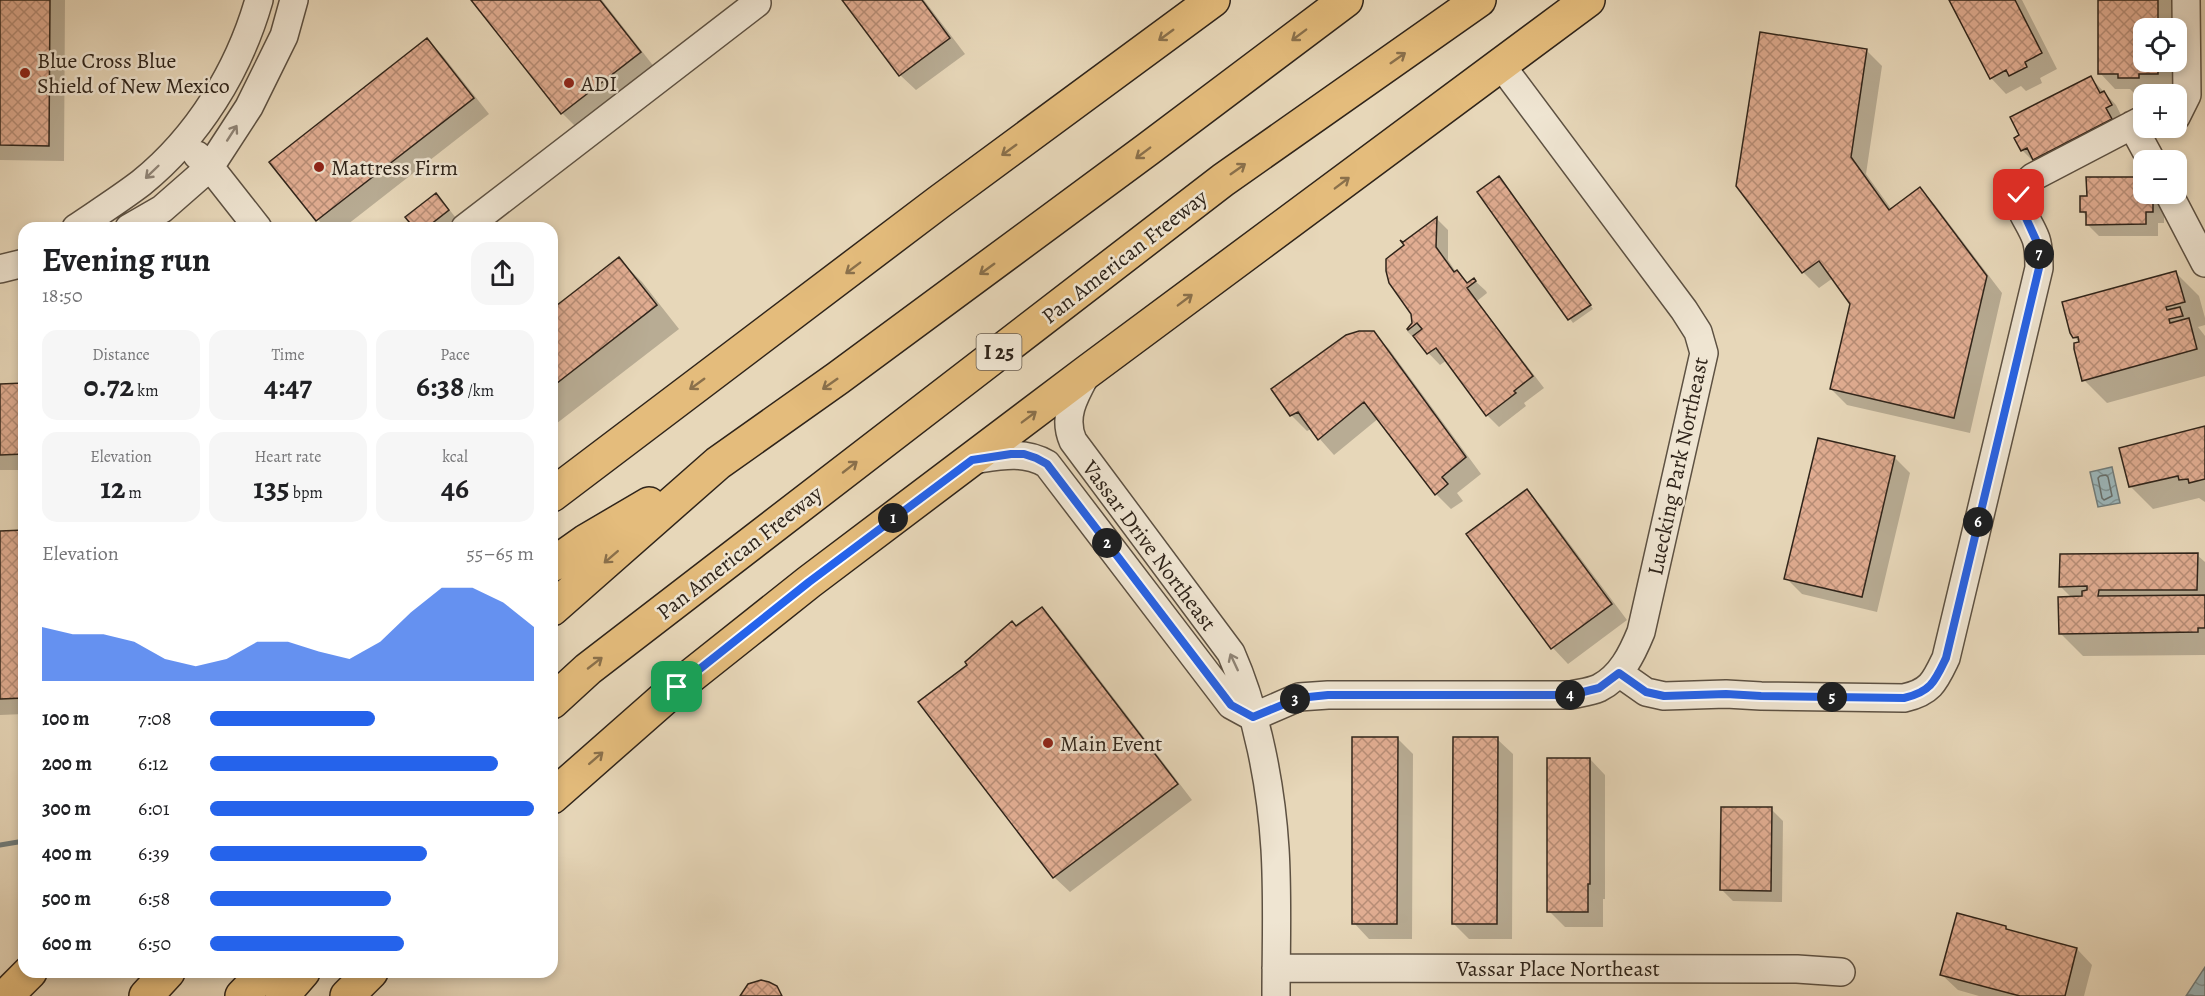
<!DOCTYPE html>
<html lang="en">
<head>
<meta charset="utf-8">
<style>
	:root { --surface:#fff; --page:#f6f6f6; --text:#202124; --muted:#757577; --accent:#2563eb }
	body { margin:0; font-family:Alegreya,serif; background:var(--page); color:var(--text); height:100vh; display:flex; flex-direction:column; font-size:22px; white-space:nowrap }
	* { box-sizing:border-box; margin:0 }
	p { font-size:20px; color:var(--muted) }
	.icon { flex:none; width:33px; height:33px; fill:none; stroke:currentColor; stroke-width:2; stroke-linecap:round; stroke-linejoin:round }
	.map { position:relative; flex:1; overflow:hidden }
	.sheet { position:absolute; left:18px; top:222px; width:540px; height:756px; display:flex; flex-direction:column; background:var(--surface); border-radius:18px; box-shadow:0 3px 9px #0003 }
	.sheet>* { flex:none }
	.fabs { position:absolute; left:2133px; top:18px; display:grid; gap:12px }
	.fabs a { display:grid; place-items:center; width:54px; height:54px; border-radius:12px; background:var(--surface); box-shadow:0 3px 9px #0003; font-size:30px }
	.pin { position:absolute; display:grid; place-items:center; width:51px; height:51px; color:#fff; margin:-26px; border-radius:12px; box-shadow:0 3px 9px #0006 }
	.km { position:absolute; width:30px; height:30px; margin:-15px; border-radius:50%; background:#222; color:#fff; font-size:16px; line-height:30px; text-align:center }
	.round { display:grid; place-items:center; flex:none; width:63px; height:63px; border-radius:18px; background:var(--page) }
	.summary { display:flex; align-items:center; justify-content:space-between; height:102px; padding:0 24px }
	h1 { font-size:33px; font-weight:700; line-height:45px }
	.metrics { display:grid; grid-template-columns:repeat(3,1fr); gap:9px; height:102px; padding:6px 24px }
	.metrics div { display:grid; align-content:center; border-radius:15px; background:var(--page); text-align:center }
	.metrics b { font-size:30px; font-weight:700 }
	.metrics small { font-size:16px; font-weight:400 }
	.metrics p { font-size:16px }
	.chart { height:168px; padding:12px 24px }
	.chart p { display:flex; justify-content:space-between }
	.chart svg { width:100%; height:108px; margin-top:6px; fill:var(--accent); opacity:.7 }
	ul { padding:0 24px; list-style:none; font-size:20px }
	li { display:grid; grid-template-columns:96px 72px 1fr; align-items:center; height:45px }
	li i { height:15px; border-radius:8px; background:var(--accent) }
	.map>svg:first-child { display:block }
	.water { fill:url(#water-waves); stroke:#707c7b; stroke-width:1.5 }
	.shadow { fill:#0003 }
	.lines { fill:none; stroke-linecap:round; stroke-linejoin:round }
	.shore { stroke:#666e6a; stroke-width:1.5 }
	.stream { stroke:#707c7b; stroke-width:5 }
	.building { fill:url(#building-cross-hatch); stroke:#2f241a; stroke-width:1.5 }
	.minor-casing { stroke:#5d5142; stroke-width:30 }
	.major-casing { stroke:#2f241a; stroke-width:36 }
	.highway-casing { stroke:#2f241a; stroke-width:36 }
	.minor { stroke:#efe5d2; stroke-width:27 }
	.major { stroke:#e4bc7c; stroke-width:33 }
	.highway { stroke:#e4bc7c; stroke-width:33 }
	.oneway { stroke:#8a704b }
	.oneway2 { stroke:#8f8476 }
	.route-casing { stroke:#fff; stroke-width:12 }
	.route { stroke:#2563eb; stroke-width:8 }
	.poi-dot { fill:#8f2418; stroke:#efe5d2; stroke-width:2 }
	.labels { text-anchor:middle; stroke-width:5; stroke-linejoin:round; paint-order:stroke }
	.shield { fill:#efe5d2; stroke:#695e51; stroke-width:1.5 }
	.shield-label { font-size:21px; font-weight:bold; fill:#2f241a }
	.poi-label { font-size:22px; fill:#2f241a; stroke:#efe5d2; text-anchor:start }
	.street-label { font-size:22px; fill:#2f241a; stroke:#efe5d2 }
</style>
</head>
<body>
<div class="map">
<svg width="2205" height="996" viewBox="0 0 2205 996">
	<defs>
		<pattern id="water-waves" width="16" height="10" patternUnits="userSpaceOnUse" patternTransform="scale(1.5)"><rect width="16" height="10" fill="#9cb7bb"/><path d="M0 5q4-4 8 0t8 0" fill="none" stroke="#809597"/></pattern>
		<pattern id="building-cross-hatch" width="8" height="8" patternUnits="userSpaceOnUse" patternTransform="scale(1.5)"><rect width="8" height="8" fill="#e1ad92"/><path d="M0 0l8 8M0 8l8-8" fill="none" stroke="#b78d76"/></pattern>
	</defs>
	<rect width="100%" height="100%" fill="#e7d7b9"/>
	<filter id="stains"><feTurbulence type="fractalNoise" baseFrequency=".00333" numOctaves="4"/><feColorMatrix values="0 0 0 0 .2 0 0 0 0 .09 0 0 0 0 .02 0 0 0 .5 -.17"/></filter>
	<radialGradient id="worn" r=".72"><stop offset=".6" stop-color="#630" stop-opacity="0"/><stop offset="1" stop-color="#630" stop-opacity=".3"/></radialGradient>
	<path class="water" d="M2112 467 2120 503 2098 507 2090 472Z
		M2205 967V996H2186Z"/>
	<path class="shadow" d="M0 0H65L64 161 0 160Z
		M473 0H602L655 68 578 129 562 113Z
		M844 0H924L965 54 916 90 900 75Z
		M1950 0H2022L2057 69 2040 78 2042 83 2026 91 2021 86 2006 94 1991 78Z
		M2099 0H2173V28H2144V62H2173V89H2154V94H2135L2130 89H2115L2100 73Z
		M427 40 443 56 489 114 343 228H325L271 162Z
		M1866 50 1882 66 1866 174 1892 210 1920 189 1935 205 2002 293 1970 433 1847 405 1831 389 1851 304 1833 278 1819 288 1803 272Z
		M2091 78 2116 105 2122 117 2034 162 2022 150Z
		M1502 182 1593 309 1573 323 1479 193Z
		M2144 194H2158V203L2164 209V223H2158V236H2099L2087 224V217L2082 211Z
		M444 203 456 218 443 228H416Z
		M1437 219 1448 230V260L1456 272 1469 284 1474 280 1486 291 1487 293 1477 301 1544 388 1524 403 1526 406 1499 427 1487 415 1447 360 1440 365 1407 331 1413 323Z
		M619 259 642 282 679 329 552 427V311Z
		M2176 273 2199 296 2205 318V325L2198 327 2205 336V376L2107 403 2084 380 2081 343 2074 337Z
		M1373 333 1389 349 1481 474 1457 493 1463 501 1451 509 1436 494 1379 418 1334 455 1311 429 1307 431 1291 415Z
		M0 385H24V470H0Z
		M2205 427V502L2199 498 2153 509 2130 486Z
		M1894 457 1910 473 1877 612 1802 594 1786 578Z
		M1527 491 1542 507 1627 620 1568 664 1553 648 1468 535Z
		M24 531V714L0 715V532Z
		M2197 555 2205 562V655L2083 656 2060 633 2072 598 2060 586Z
		M1042 609 1057 624 1192 800 1070 892 1054 877 969 665Z
		M1397 738 1413 754 1412 939H1369L1354 923Z
		M1497 739 1513 754 1512 939H1469L1454 924Z
		M1590 759 1605 775V899H1603V927H1565L1549 911Z
		M1771 809 1783 821 1782 902 1733 901 1722 890Z
		M2006 928 2010 932 2077 949 2092 965 2084 996H1979L1958 990 1942 975Z"/>
	<g class="lines">
		<path class="shore" d="M2106 475 2108 477 2112 496 2104 500 2102 498 2098 478 2100 476Z"/>
		<path class="stream" d="M0 845 24 841"/>
	</g>
	<path class="building" d="M0 0H50L49 146 0 145Z
		M471 0H600L641 52 561 114Z
		M842 0H922L950 38 899 76Z
		M1949 0H2015L2042 53 2025 62 2027 67 2009 76 2006 70 1990 79Z
		M2098 0H2158V28H2144V62H2158V74H2139V78H2118V74H2098Z
		M1760 32 1867 49 1851 157 1889 210 1920 187 1987 276 1954 418 1830 389 1850 304 1819 261 1802 273 1736 186Z
		M427 38 474 98 316 221 269 162Z
		M2091 76 2100 93 2104 91 2112 105 2106 108 2112 119 2033 160 2027 148 2021 151 2014 138 2019 135 2010 117Z
		M1499 176 1591 305 1568 320 1477 192Z
		M2086 177H2144V194L2153 196V212H2146V224L2086 225V212H2080V196H2087Z
		M436 193 449 210 426 228H414L405 217Z
		M1437 217 1436 247 1454 272 1457 270 1467 283 1474 278 1476 281 1467 288 1533 376 1514 391 1516 393 1486 416 1436 348 1427 354 1413 336 1422 329 1417 323 1408 330 1407 329 1412 323 1411 314 1389 283 1386 271V259L1404 245 1400 240 1403 242Z
		M619 257 657 305 552 387V309Z
		M2176 271 2185 302 2166 307 2167 310 2180 307 2183 316 2169 319 2170 323 2189 318 2197 349 2082 381 2074 349V343L2079 342 2078 337 2073 338 2070 333 2062 302Z
		M1359 331H1374L1466 457 1442 477 1448 484 1435 495 1364 402 1318 440 1298 412 1290 416 1271 389 1346 335Z
		M24 383V454L0 455V384Z
		M2205 426V479L2189 483 2188 479 2179 480 2178 476 2129 487 2119 448Z
		M1818 438 1895 456 1862 597 1784 579Z
		M1527 489 1612 604 1551 649 1466 534Z
		M24 530V698L0 699V531Z
		M2198 553 2197 590H2099L2098 596 2205 595V628H2198V632L2059 634 2058 597 2082 596V591L2087 590V586L2059 587 2060 554Z
		M1042 607 1178 784 1053 878 918 702 967 665 965 662 1012 621 1016 626Z
		M1352 737H1398L1397 924H1352Z
		M1453 737H1498L1497 924H1452Z
		M1547 758H1590V884H1588V912H1547Z
		M1721 807H1772L1771 891 1720 890Z
		M1957 913 2006 926V929L2077 948 2065 996H2020L1940 975Z
		M761 980 769 982 777 986 782 996H740L748 984Z"/>
	<g class="lines">
		<g class="minor-casing">
			<path id="minor" d="M2176 117 2187 95 2186 0
				M2132 125 2151 160
				M197 155 210 167 258 228
				M2169 194 2205 263
				M76 228C98 213 120 199 141 183 198 137 239 70 259 0
				M129 228 162 209 210 167 249 107 284 36 294 0
				M465 228 757 3
				M0 269 24 263
				M1087 373C1075 395 1062 416 1073 441L1231 653C1257 712 1271 785 1275 849 1278 898 1276 947 1276 996
				M972 460C999 456 1023 450 1047 464L1231 705 1253 717
				M1619 673 1646 692 1664 696 1726 694 1761 696 1904 698C1931 692 1935 681 1946 658L2039 268C2039 259 2039 248 2036 239 2027 214 2005 200 2033 177L2144 119
				M1253 717 1299 697 1328 695H1571C1579 693 1590 692 1599 688 1621 677 1632 654 1641 632L1704 353 1698 332 1684 310 1501 65
				M1276 968 1797 969 1841 972"/>
		</g>
		<g class="major-casing">
			<path id="major" d="M552 495 939 202 1213 0
				M552 797 677 687 809 582 1087 372 1588 0
				M6 996 30 972
				M347 996 371 972"/>
		</g>
		<g class="highway-casing">
			<path id="highway" d="M552 565 586 541 649 504
				M552 609 718 463 838 378 1148 149 1346 0
				M552 702 588 669 1223 180 1479 0
				M146 996 168 972
				M242 996 265 972
				M282 996 303 972"/>
		</g>
		<use href="#minor" class="minor"/>
		<use href="#major" class="major"/>
		<use href="#highway" class="highway"/>
	</g>
	<defs><path id="oneway-shaft" d="M-6 0H5M1.5-3L5.5 0L1.5 3" fill="none" stroke-width="1.6" stroke-linecap="round" stroke-linejoin="round" transform="scale(1.5)"/></defs>
	<g class="oneway">
		<use href="#oneway-shaft" transform="translate(1166 35) rotate(144)"/>
		<use href="#oneway-shaft" transform="translate(1299 35) rotate(143)"/>
		<use href="#oneway-shaft" transform="translate(1398 58) rotate(-35)"/>
		<use href="#oneway-shaft" transform="translate(1009 150) rotate(144)"/>
		<use href="#oneway-shaft" transform="translate(1143 153) rotate(143)"/>
		<use href="#oneway-shaft" transform="translate(1238 169) rotate(-35)"/>
		<use href="#oneway-shaft" transform="translate(1342 183) rotate(-37)"/>
		<use href="#oneway-shaft" transform="translate(853 268) rotate(143)"/>
		<use href="#oneway-shaft" transform="translate(987 269) rotate(144)"/>
		<use href="#oneway-shaft" transform="translate(1185 300) rotate(-37)"/>
		<use href="#oneway-shaft" transform="translate(697 384) rotate(144)"/>
		<use href="#oneway-shaft" transform="translate(830 384) rotate(145)"/>
		<use href="#oneway-shaft" transform="translate(1029 417) rotate(-37)"/>
		<use href="#oneway-shaft" transform="translate(850 467) rotate(-38)"/>
		<use href="#oneway-shaft" transform="translate(611 557) rotate(139)"/>
		<use href="#oneway-shaft" transform="translate(595 663) rotate(-38)"/>
		<use href="#oneway-shaft" transform="translate(596 758) rotate(-41)"/>
	</g>
	<g class="oneway2">
		<use href="#oneway-shaft" transform="translate(232 133) rotate(-57)"/>
		<use href="#oneway-shaft" transform="translate(152 172) rotate(136)"/>
		<use href="#oneway-shaft" transform="translate(1234 662) rotate(-115)"/>
	</g>
	<g class="lines">
		<g class="route-casing">
			<path id="route" d="M677 687 809 582 972 460 1011 454H1024L1036 458 1047 464 1231 705 1253 717 1299 698 1328 695H1571L1599 688 1619 673 1646 692 1664 696 1726 694 1761 696 1904 698C1931 692 1935 681 1946 658L2039 268 2036 240 2021 207 2019 195"/>
		</g>
		<use href="#route" class="route"/>
	</g>
	<g class="poi-dot">
		<circle cx="25" cy="73" r="6"/>
		<circle cx="569" cy="83" r="6"/>
		<circle cx="319" cy="167" r="6"/>
		<circle cx="1048" cy="743" r="6"/>
	</g>
	<g class="labels">
		<rect class="shield" x="976.5" y="334" width="45" height="36" rx="4.5"/>
		<g class="shield-label">
			<text x="999" y="359">I 25</text>
		</g>
		<g class="poi-label">
			<text x="37" y="68">Blue Cross Blue<tspan x="37" dy="25">Shield of New Mexico</tspan></text>
			<text x="581" y="91">ADI</text>
			<text x="331" y="175">Mattress Firm</text>
			<text x="1060" y="751">Main Event</text>
		</g>
		<g class="street-label">
			<text transform="translate(1124 256) rotate(-38)" y="8">Pan American Freeway</text>
			<text transform="translate(1677 466) rotate(-78)" y="8">Luecking Park Northeast</text>
			<text transform="translate(1150 545) rotate(53)" y="8">Vassar Drive Northeast</text>
			<text transform="translate(739 552) rotate(-38)" y="8">Pan American Freeway</text>
			<text x="1558" y="976">Vassar Place Northeast</text>
		</g>
	</g>
	<rect width="100%" height="100%" filter="url(#stains)"/>
	<rect width="100%" height="100%" fill="url(#worn)"/>
</svg>
<div class="fabs">
<a><svg class="icon" aria-label="locate" viewBox="0 0 24 24"><circle cx="12" cy="12" r="6"/><path d="M12 2v4M12 18v4M2 12h4M18 12h4"/></svg></a>
<a>+</a>
<a>−</a>
</div>
<div class="pin" style="left:677px;top:687px;background:#1e9e55"><svg class="icon" aria-label="arrive" viewBox="0 0 24 24"><path d="M6 21V4h12l-3 4 3 4H6"/></svg></div>
<div class="pin" style="left:2019px;top:195px;background:#d93025"><svg class="icon" aria-label="check" viewBox="0 0 24 24"><path d="M5 12l5 5 9-10"/></svg></div>
<b class="km" style="left:893px;top:518px">1</b>
<b class="km" style="left:1107px;top:543px">2</b>
<b class="km" style="left:1295px;top:699px">3</b>
<b class="km" style="left:1570px;top:695px">4</b>
<b class="km" style="left:1832px;top:697px">5</b>
<b class="km" style="left:1978px;top:522px">6</b>
<b class="km" style="left:2039px;top:254px">7</b>
<section class="sheet">
<div class="summary"><div><h1>Evening run</h1><p>18:50</p></div><a class="round"><svg class="icon" aria-label="share" viewBox="0 0 24 24"><path d="M12 15V3M7 8l5-5 5 5M5 13v7h14v-7"/></svg></a></div>
<div class="metrics">
<div><p>Distance</p><b>0.72<small> km</small></b></div>
<div><p>Time</p><b>4:47</b></div>
<div><p>Pace</p><b>6:38<small> /km</small></b></div>
</div>
<div class="metrics">
<div><p>Elevation</p><b>12<small> m</small></b></div>
<div><p>Heart rate</p><b>135<small> bpm</small></b></div>
<div><p>kcal</p><b>46</b></div>
</div>
<div class="chart"><p><span>Elevation</span>55–65 m</p>
<svg viewBox="0 0 160 44" preserveAspectRatio="none"><path d="M0 44V22L10 25L20 25L30 28L40 35L50 38L60 35L70 28L80 28L90 32L100 35L110 28L120 16L130 6L140 6L150 12L160 22V44z"/></svg>
</div>
<ul>
<li><b>100 m</b>7:08<i style="width:51%"></i></li>
<li><b>200 m</b>6:12<i style="width:89%"></i></li>
<li><b>300 m</b>6:01<i style="width:100%"></i></li>
<li><b>400 m</b>6:39<i style="width:67%"></i></li>
<li><b>500 m</b>6:58<i style="width:56%"></i></li>
<li><b>600 m</b>6:50<i style="width:60%"></i></li>
</ul>
</section>
</div>
</body>
</html>
